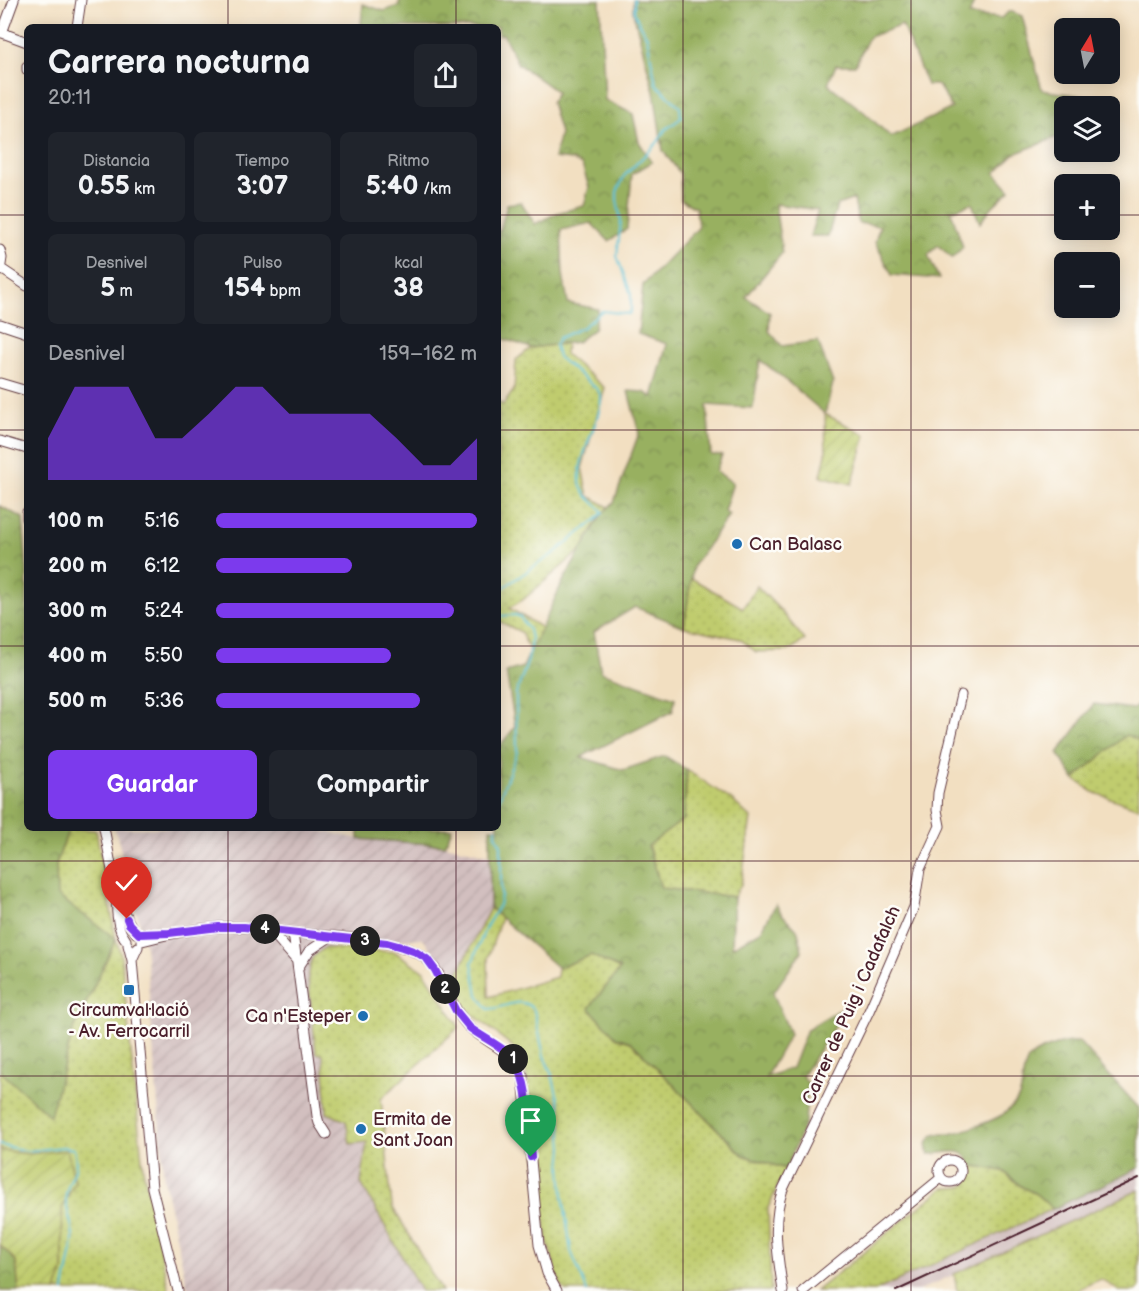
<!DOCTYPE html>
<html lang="es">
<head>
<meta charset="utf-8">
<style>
	:root { --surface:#171b24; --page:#20242c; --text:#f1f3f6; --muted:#9ea1a6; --accent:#7c3aed }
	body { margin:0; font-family:"Balsamiq Sans",sans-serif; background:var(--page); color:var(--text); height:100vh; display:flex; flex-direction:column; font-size:22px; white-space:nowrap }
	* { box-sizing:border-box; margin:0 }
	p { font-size:20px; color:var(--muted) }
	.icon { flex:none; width:33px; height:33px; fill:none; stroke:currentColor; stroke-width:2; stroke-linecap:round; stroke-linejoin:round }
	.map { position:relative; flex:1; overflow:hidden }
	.sheet { position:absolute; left:24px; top:24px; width:477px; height:807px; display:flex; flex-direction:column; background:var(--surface); border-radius:9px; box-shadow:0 3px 15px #0003 }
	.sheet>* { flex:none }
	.needle { width:39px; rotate:10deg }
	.buttons { position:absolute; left:1054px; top:18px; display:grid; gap:12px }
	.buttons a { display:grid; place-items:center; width:66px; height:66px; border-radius:9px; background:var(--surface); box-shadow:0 3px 15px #0003; font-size:30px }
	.pin { position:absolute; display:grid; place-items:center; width:51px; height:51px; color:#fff; margin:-62px -26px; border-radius:50% 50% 50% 0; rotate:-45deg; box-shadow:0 0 6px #0007 }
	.pin .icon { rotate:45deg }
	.km { position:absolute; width:30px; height:30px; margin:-15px; border-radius:50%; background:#222; color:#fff; font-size:16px; line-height:30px; text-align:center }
	.round { display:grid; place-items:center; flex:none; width:63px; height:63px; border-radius:9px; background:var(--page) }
	.head { display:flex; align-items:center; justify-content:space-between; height:102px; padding:0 24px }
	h1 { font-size:33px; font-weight:800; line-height:45px }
	.stats { display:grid; grid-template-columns:repeat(3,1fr); gap:9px; height:102px; padding:6px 24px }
	.stats div { display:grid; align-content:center; border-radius:9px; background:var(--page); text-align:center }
	.stats b { font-size:26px; font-weight:800 }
	.stats small { font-size:16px; font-weight:400 }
	.stats p { font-size:16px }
	.chart { height:168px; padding:12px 24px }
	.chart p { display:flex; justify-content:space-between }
	.chart svg { width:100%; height:108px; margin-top:6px; fill:var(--accent); opacity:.7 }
	.action { display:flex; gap:12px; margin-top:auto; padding:12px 24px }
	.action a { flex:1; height:69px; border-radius:9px; background:var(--accent); color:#fff; font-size:24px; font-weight:800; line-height:69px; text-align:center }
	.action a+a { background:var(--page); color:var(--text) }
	ul { padding:0 24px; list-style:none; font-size:20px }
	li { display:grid; grid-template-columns:96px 72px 1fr; align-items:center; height:45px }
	li i { height:15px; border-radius:8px; background:var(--accent) }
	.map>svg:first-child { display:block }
	.industrial { fill:url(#industrial-furrows) }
	.railway { fill:#d2bfbf }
	.grass { fill:url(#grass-dots); stroke:#85764c; stroke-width:1.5 }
	.forest { fill:url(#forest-crowns); stroke:#716846; stroke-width:1.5; fill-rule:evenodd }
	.garden { fill:url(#garden-furrows); stroke:#85764c; stroke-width:1.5 }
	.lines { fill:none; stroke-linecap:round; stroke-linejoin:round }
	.stream { stroke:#5ac1d7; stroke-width:2 }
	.minor-casing { stroke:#633c42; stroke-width:11 }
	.minor { stroke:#fff; stroke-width:9 }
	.rail { stroke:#4a1f2b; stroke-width:2 }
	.route-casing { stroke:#fff; stroke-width:12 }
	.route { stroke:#7c3aed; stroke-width:8 }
	.grid { fill:none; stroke:#4a1f2b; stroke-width:1.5; stroke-opacity:0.55 }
	.poi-dot { fill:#1f6fb2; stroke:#fdfcf7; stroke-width:2 }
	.labels { text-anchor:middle; stroke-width:5; stroke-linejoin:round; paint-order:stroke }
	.poi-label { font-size:18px; fill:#4a1f2b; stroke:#fdfcf7; text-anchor:start }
	.street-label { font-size:18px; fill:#4a1f2b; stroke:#fdfcf7 }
</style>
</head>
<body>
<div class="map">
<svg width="1139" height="1291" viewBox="0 0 1139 1291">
	<defs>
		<pattern id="industrial-furrows" width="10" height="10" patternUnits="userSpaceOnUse" patternTransform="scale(1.5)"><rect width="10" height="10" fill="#d2bfbf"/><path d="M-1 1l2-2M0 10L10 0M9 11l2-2" fill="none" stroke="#b6a4a4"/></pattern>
		<pattern id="grass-dots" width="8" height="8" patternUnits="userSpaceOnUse" patternTransform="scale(1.5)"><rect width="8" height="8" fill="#c0cc6e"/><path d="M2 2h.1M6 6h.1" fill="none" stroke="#a6af5f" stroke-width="1.8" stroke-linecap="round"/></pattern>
		<pattern id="forest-crowns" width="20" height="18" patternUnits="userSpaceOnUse" patternTransform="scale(1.5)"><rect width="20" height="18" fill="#98b061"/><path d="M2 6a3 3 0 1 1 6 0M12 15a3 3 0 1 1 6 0" fill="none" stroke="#7e8f50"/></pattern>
		<pattern id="garden-furrows" width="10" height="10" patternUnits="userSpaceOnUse" patternTransform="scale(1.5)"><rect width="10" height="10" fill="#c0cc6e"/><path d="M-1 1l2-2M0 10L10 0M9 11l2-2" fill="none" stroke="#a6af5f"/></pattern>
	</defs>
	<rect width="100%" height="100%" fill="#fdfcf7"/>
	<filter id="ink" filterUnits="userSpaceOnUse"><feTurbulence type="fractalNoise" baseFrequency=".0167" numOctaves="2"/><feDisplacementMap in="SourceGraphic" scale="12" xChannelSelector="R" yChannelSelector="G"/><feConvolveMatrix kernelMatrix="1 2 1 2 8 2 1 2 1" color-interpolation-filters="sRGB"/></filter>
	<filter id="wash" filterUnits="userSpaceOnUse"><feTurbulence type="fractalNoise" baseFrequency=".008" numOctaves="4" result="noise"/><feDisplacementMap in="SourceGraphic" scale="24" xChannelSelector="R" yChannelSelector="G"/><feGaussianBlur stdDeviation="1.35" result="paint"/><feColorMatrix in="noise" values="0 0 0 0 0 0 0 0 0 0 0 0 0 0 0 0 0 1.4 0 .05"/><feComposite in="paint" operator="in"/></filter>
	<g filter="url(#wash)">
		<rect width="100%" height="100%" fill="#f2dfc1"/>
		<path class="industrial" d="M115 828H309L359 839 445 845 490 855V908L455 979 422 938 324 948 323 1055 327 1113 346 1121 367 1141 361 1183 421 1291H188L164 1180 145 945Z"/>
		<path class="railway" d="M1139 1168V1190L918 1291H875Z"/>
		<path class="grass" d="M566 343 565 354 605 388 582 468 588 496 609 507 602 514 582 549 523 600 509 608 542 628 530 652 521 632 498 621V401L503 405 514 390 516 360 531 348Z
			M691 578 743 608 757 586 781 611 805 640 788 651 756 652 740 639 684 627Z
			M1126 734 1139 740V808L1095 793 1074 779Z
			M687 770 733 801 751 818 741 885 734 897 661 888 648 845 684 819Z
			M69 828 96 830 116 939 121 955 143 1169 169 1291H56L63 1270 62 1208 75 1182 67 1151 28 1154 0 1150V1071L50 1115 73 1031 116 939 56 895V864Z
			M490 908 501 918 488 958 489 997 557 977 558 968 591 955 620 969 590 1008 616 1037 631 1042 743 1155 786 1169 768 1208 771 1291H566L560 1284 547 1240 525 1064 513 1047 465 1008 455 979Z
			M324 948 395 952 424 971 459 1027 381 1099 392 1206 442 1291H421L361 1183 367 1142 350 1144 346 1121 327 1113 323 1055 316 1053 308 978 312 958Z
			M970 1165 1003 1171 1022 1187 1036 1193 1053 1209 875 1291H816L943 1188C963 1188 972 1188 970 1165Z
			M1139 1190V1288L1136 1291H1119L1101 1279 1074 1291H957L954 1274Z"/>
		<path class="forest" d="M400 0H600L605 100 633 114 639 142 652 162 632 174 627 229 609 241 591 223 561 230 563 274 568 303 598 309 594 329 577 342 531 348 498 337V231H500L507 204 521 202 535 224 557 213 584 206 589 187 582 165 572 160 554 158 560 133 551 102 557 92 518 64 503 34 498 35V27H365L361 24 363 4 384 11 398 6Z
			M633 0H975L969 15 1001 18 1010 11 1022 16 1042 90 1094 98 1088 106H1065V134L1014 154 995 173 1010 190 992 207 980 223 972 203 951 211 963 247 952 258 938 245 928 255 939 279 892 275 875 242 880 226 858 223 854 199 837 205 828 236H810L818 210 775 204 782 253 746 297 770 313 769 331 782 346 818 341 833 383 825 414 782 377 760 360 753 408 707 405 711 455H722L716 471 733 483 724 511 729 515 693 566 684 627 635 607 594 632 601 672 675 698 673 711 581 757 623 770 665 756 687 770 684 819 648 846 661 888 734 897 732 947 761 931 776 904 781 913 798 931 802 951 773 993 790 1034 766 1077 792 1068 807 1029 845 1006 842 1016 802 1076 808 1083 805 1123 786 1169 743 1155 631 1042 616 1037 589 1008 620 969 591 955 558 968 490 908V828H498V748L515 727 506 672 523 667 562 583 602 514 614 502 639 433 628 391 644 392 652 397 667 344 638 334 643 285 698 228 696 208 681 200 680 173 663 151 654 92 633 12ZM902 25 927 85H938L952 108 891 137 864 112 828 84 836 65H855L869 37Z
			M0 506 23 518 27 572V828H69L56 864 57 895 116 939 73 1031 50 1116 0 1071Z
			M1094 704 1133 709 1139 705V740L1126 735 1074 779 1058 753Z
			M359 828H452L445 845 359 839Z
			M1072 1042H1079L1139 1108V1168L1053 1209 1036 1194 1022 1187 1003 1171 970 1165C966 1143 943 1155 929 1154 924 1148 927 1142 932 1136 939 1133 947 1135 954 1133 965 1131 994 1120 1002 1115 1030 1095 1017 1085 1027 1062 1031 1051 1061 1043 1072 1042Z
			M0 1245 16 1261 19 1291H0Z"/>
		<path class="garden" d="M825 414 866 435 852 484 821 476 826 454Z
			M0 1150 28 1154 67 1150 75 1182 62 1208 63 1270 56 1291H19L16 1261 0 1245Z"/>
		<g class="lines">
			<path class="stream" d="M498 591 553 554 596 520 603 512C597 504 588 499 583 491 569 466 603 422 601 395L597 389 558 357 555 345 559 338 583 327 602 311 629 314 631 310V294L617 256 621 221 617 200V192L624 176 657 143 665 130 681 118 680 107 656 84 647 37 634 13V0
				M498 616 516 615 520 617 529 630 531 639 528 660 516 694 517 752 498 802
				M496 828V835L501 845V896L499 905 486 927 472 963 478 995 488 1009C505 1009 521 994 534 1010L544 1056 552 1075 559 1102 563 1148 561 1167 563 1195 571 1251 587 1291
				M0 1145 28 1151 63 1147 74 1149C80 1173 70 1174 66 1194 64 1209 74 1224 73 1240 72 1257 66 1274 64 1291"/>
		</g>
	</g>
	<g filter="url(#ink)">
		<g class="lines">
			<g class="minor-casing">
				<path id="minor" d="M77 27 81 0
					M0 32 27 42
					M2 33 14 0
					M27 66V70
					M0 250 2 258 0 271
					M0 268 27 286
					M0 324 27 333
					M0 383 27 391
					M0 441 27 449
					M27 512V519
					M104 828C111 860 115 907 136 933
					M117 897C116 911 117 929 126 940
					M270 930 296 960
					M293 933 317 1116 319 1123 326 1134
					M142 941C167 934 193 929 219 927 245 925 270 931 296 933 329 937 400 938 425 958 447 976 449 1008 469 1027 490 1046 510 1048 523 1076L539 1245 547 1273 557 1291
					M128 945 132 960 152 1188 178 1291
					M132 960 138 947
					M298 968 309 951 330 937
					M939 1171a11 11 0 1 1 22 0a11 11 0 1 1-22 0Z
					M783 1291C778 1256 771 1224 783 1189L869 1011 914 907 920 869 940 826 937 810 938 793 961 695
					M803 1291 941 1178"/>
			</g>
			<use href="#minor" class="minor"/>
			<path class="rail" d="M896 1291 1139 1178"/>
		</g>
	</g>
	<g class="lines" filter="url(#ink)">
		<g class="route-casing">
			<path id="route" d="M127 919 129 924 139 934 169 933 219 927H244L387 943 402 947 416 952 427 959 435 970 456 1011 470 1028C482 1037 497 1044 509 1054 531 1074 528 1128 531 1157"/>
		</g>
		<use href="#route" class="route"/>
	</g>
	<path class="grid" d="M228 0V27M456 0V27M683 0V1291M911 0V1291M0 215H27M498 215H1065M1110 215H1139M0 430H27M498 430H1139M0 646H27M498 646H1139M228 828V1291M456 828V1291M0 861H1139M0 1076H1139"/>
	<g class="poi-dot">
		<circle cx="737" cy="544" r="6"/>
		<rect x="123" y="984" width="12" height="12" rx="3"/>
		<circle cx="363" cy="1016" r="6"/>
		<circle cx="361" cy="1129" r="6"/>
	</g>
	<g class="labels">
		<g class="poi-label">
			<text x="749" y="550">Can Balasc</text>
			<text x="129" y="1016" text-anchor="middle">Circumval·lació<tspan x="129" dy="21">- Av. Ferrocarril</tspan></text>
			<text x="351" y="1022" text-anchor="end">Ca n'Esteper</text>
			<text x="373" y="1125">Ermita de<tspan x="373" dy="21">Sant Joan</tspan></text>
		</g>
		<g class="street-label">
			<text transform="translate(851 1005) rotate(-66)" y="6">Carrer de Puig i Cadafalch</text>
		</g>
	</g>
</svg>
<div class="buttons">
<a><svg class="needle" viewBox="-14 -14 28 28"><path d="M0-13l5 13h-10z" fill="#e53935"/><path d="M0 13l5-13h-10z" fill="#9ea1a6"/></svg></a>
<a><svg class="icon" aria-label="layers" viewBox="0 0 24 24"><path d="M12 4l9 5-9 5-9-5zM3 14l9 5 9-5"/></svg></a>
<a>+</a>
<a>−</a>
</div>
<div class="pin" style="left:531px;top:1157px;background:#1e9e55"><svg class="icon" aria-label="arrive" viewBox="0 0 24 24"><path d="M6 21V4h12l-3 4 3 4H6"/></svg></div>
<div class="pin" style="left:127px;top:919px;background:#d93025"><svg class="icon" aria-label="check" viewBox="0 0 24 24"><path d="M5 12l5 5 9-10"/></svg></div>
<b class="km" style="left:513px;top:1059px">1</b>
<b class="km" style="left:445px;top:989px">2</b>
<b class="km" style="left:365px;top:941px">3</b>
<b class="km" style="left:265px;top:929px">4</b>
<section class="sheet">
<div class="head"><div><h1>Carrera nocturna</h1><p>20:11</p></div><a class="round"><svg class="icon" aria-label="share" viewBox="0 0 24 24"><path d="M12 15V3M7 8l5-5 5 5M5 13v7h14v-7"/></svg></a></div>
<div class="stats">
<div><p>Distancia</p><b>0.55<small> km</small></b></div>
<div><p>Tiempo</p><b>3:07</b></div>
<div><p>Ritmo</p><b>5:40<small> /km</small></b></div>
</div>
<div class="stats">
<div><p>Desnivel</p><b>5<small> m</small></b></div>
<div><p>Pulso</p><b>154<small> bpm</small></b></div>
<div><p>kcal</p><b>38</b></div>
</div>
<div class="chart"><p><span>Desnivel</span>159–162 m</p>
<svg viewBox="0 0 160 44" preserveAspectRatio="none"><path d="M0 44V27L10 6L20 6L30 6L40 27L50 27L60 17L70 6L80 6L90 17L100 17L110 17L120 17L130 27L140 38L150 38L160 27V44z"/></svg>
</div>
<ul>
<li><b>100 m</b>5:16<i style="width:100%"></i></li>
<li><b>200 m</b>6:12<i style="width:52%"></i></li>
<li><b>300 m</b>5:24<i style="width:91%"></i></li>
<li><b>400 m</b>5:50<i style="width:67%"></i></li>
<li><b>500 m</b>5:36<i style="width:78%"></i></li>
</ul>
<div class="action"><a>Guardar</a><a>Compartir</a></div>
</section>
</div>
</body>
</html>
